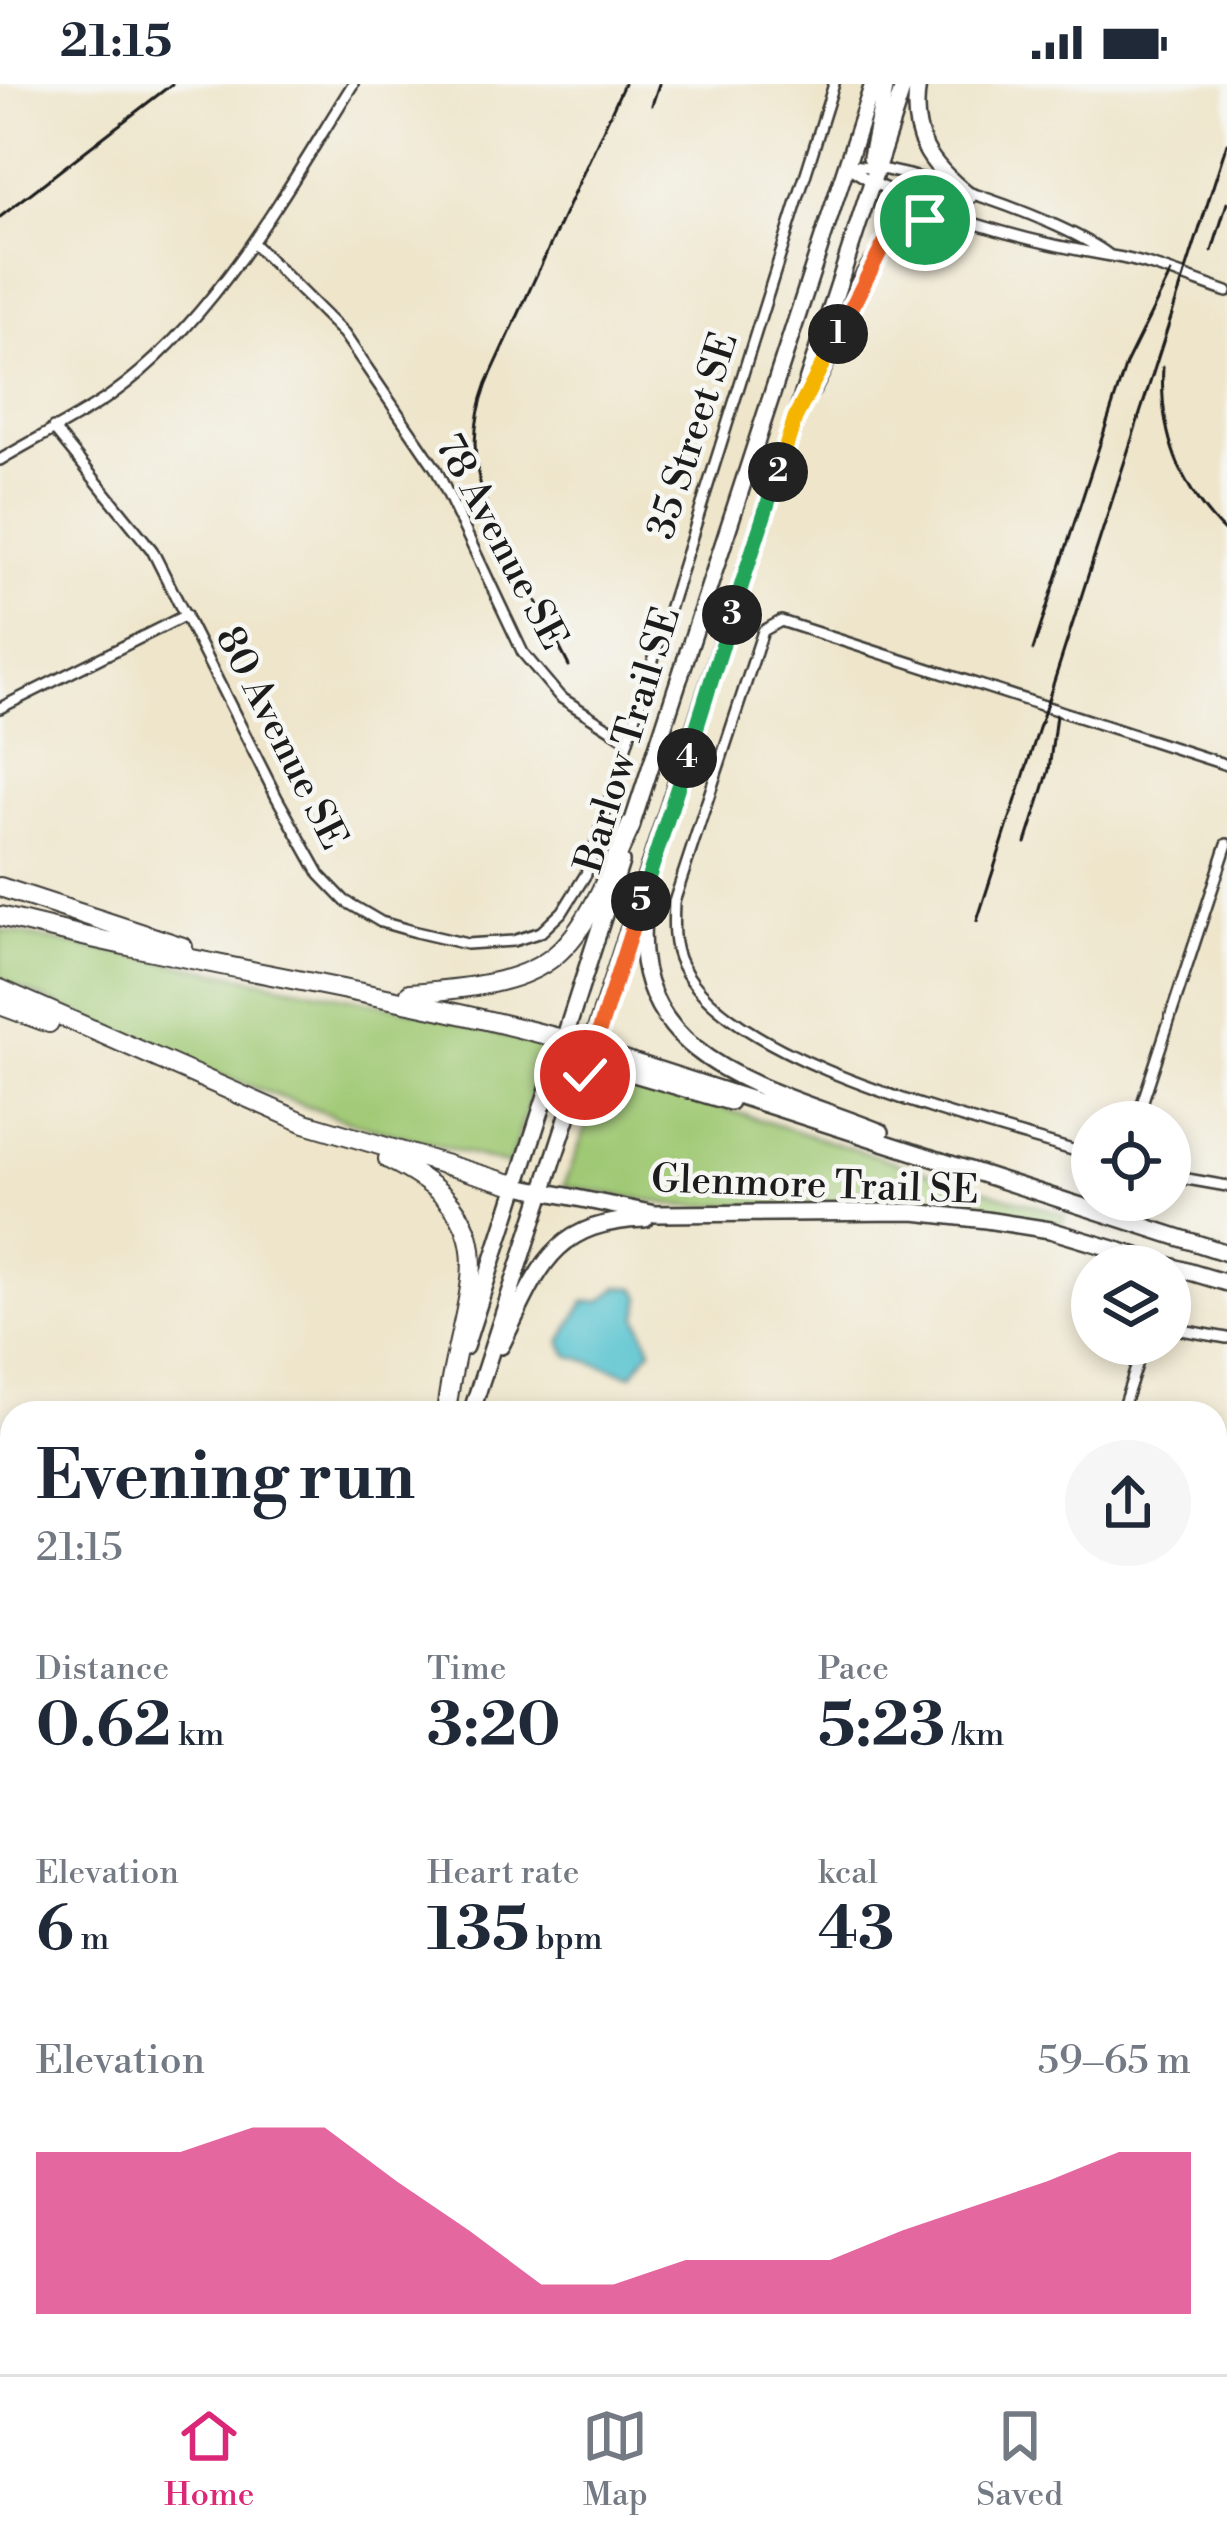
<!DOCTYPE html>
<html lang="en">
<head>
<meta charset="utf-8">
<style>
	:root { --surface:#fff; --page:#f6f6f7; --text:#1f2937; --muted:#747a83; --line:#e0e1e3; --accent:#db2777 }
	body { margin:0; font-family:"Libre Bodoni",serif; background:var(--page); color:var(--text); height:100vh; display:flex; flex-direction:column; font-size:45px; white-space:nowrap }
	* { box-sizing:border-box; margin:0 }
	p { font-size:39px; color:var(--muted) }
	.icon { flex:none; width:66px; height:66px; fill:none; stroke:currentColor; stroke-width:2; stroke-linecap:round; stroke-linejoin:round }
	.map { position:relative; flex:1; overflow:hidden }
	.details { position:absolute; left:0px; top:1317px; width:1227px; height:975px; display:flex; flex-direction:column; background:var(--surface); border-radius:36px 36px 0 0; box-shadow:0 6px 18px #0003 }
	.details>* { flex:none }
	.controls { position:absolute; left:1071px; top:1017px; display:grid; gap:24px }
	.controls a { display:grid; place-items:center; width:120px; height:120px; border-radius:50%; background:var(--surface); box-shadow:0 6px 18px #0003; font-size:60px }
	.pin { position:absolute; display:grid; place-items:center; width:102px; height:102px; color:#fff; margin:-51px; border:6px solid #fff; border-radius:50%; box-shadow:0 3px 12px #0007 }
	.km { position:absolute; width:60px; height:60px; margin:-30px; border-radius:50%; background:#222; color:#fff; font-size:33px; line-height:60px; text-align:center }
	.round { display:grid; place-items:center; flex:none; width:126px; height:126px; border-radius:63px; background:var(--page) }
	.overview { display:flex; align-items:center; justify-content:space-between; height:204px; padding:0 36px }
	h1 { font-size:66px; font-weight:800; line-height:90px }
	.stats { display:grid; grid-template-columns:repeat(3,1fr); gap:18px; height:204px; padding:12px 36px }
	.stats div { display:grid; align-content:center }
	.stats b { font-size:60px; font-weight:800 }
	.stats small { font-size:33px; font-weight:400 }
	.stats p { font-size:33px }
	.chart { height:336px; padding:24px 36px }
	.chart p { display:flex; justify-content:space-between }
	.chart svg { width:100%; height:216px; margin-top:12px; fill:var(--accent); opacity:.7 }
	.status { display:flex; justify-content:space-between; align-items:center; height:84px; padding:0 60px; background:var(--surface); direction:ltr }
	.status svg { height:33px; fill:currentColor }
	.menu { display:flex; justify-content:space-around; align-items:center; height:168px; border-top:3px solid var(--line); background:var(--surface); font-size:33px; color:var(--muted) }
	.menu a { display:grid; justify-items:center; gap:6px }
	.menu .selected { color:var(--accent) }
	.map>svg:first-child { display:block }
	.green { fill:#a0c975; stroke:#5e7248; stroke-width:3 }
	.water { fill:#55c2cf; stroke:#386f76; stroke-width:3 }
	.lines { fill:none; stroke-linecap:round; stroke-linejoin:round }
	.minor-casing { stroke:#3c3a36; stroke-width:14 }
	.tertiary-casing { stroke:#3c3a36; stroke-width:16 }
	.primary-casing { stroke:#3c3a36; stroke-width:20 }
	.motorway-casing { stroke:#3c3a36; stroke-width:22 }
	.minor { stroke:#fff; stroke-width:9 }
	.tertiary { stroke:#fff; stroke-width:12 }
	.primary { stroke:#fff; stroke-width:15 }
	.motorway { stroke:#fff; stroke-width:18 }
	.rail { stroke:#1c1c1c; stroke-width:3 }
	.split-1-casing { stroke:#fff; stroke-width:24 }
	.split-2-casing { stroke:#fff; stroke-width:24 }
	.split-3-casing { stroke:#fff; stroke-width:24 }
	.split-4-casing { stroke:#fff; stroke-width:24 }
	.split-5-casing { stroke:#fff; stroke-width:24 }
	.split-6-casing { stroke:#fff; stroke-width:24 }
	.split-7-casing { stroke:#fff; stroke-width:24 }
	.split-1 { stroke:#f0652b; stroke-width:15 }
	.split-2 { stroke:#f5b400; stroke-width:15 }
	.split-3 { stroke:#22a559; stroke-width:15 }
	.split-4 { stroke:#22a559; stroke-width:15 }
	.split-5 { stroke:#22a559; stroke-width:15 }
	.split-6 { stroke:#f0652b; stroke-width:15 }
	.split-7 { stroke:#f5b400; stroke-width:15 }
	.labels { text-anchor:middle; stroke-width:9; stroke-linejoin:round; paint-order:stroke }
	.street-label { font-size:39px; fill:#1c1c1c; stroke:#f6f6f2 }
</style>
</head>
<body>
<div class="status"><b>21:15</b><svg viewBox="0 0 49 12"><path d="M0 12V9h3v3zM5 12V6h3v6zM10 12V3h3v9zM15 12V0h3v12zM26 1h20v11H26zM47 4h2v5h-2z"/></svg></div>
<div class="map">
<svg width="1227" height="2290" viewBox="0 0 1227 2290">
	<rect width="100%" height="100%" fill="#f6f6f2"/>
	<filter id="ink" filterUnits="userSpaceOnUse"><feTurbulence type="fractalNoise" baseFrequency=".00833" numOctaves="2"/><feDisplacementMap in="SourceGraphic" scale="24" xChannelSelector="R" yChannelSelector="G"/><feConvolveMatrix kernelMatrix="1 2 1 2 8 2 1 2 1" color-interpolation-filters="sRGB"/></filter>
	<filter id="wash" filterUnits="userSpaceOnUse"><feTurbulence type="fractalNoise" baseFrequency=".004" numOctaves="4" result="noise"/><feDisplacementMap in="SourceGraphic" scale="48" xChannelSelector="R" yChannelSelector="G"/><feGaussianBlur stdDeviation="2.7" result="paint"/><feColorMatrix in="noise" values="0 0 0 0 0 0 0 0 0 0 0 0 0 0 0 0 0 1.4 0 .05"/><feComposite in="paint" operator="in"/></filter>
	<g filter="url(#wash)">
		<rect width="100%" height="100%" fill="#eee5ca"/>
		<path class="green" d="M0 846 423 928 546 964 509 1081 351 1038 196 983 0 895Z
			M607 988 1065 1131 1062 1140 912 1118 682 1122 564 1102Z"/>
		<path class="water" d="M618 1203 636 1204 641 1213 638 1233 651 1265 632 1291 568 1271 561 1258 584 1218 602 1217Z"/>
	</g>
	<g filter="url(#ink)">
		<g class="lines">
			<g class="minor-casing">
				<path id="minor" d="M846 81C906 82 1062 135 1109 171
					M847 82C912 128 1033 159 1111 172 1150 178 1189 195 1227 208
					M254 160 344 250 436 385 523 569 560 613 624 654
					M53 344 152 466 277 714 320 791 345 817 381 838 416 848 467 860 513 857 541 848 563 827 586 790 834 0
					M0 376C36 354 77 335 111 311 216 236 286 106 353 0
					M0 624 186 531
					M1136 1038 1227 760
					M1092 1072C988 1039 731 982 682 881 672 862 673 840 674 818L763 547 781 537 1227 681
					M1170 1092 1227 1102
					M1170 1244 1227 1254
					M1121 1329 1144 1260
					M0 2061 12 2065
					M809 2290 813 2280"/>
			</g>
			<g class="tertiary-casing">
				<path id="tertiary" d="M665 2280 696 2290"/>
			</g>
			<g class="primary-casing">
				<path id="primary" d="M918 0C909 52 929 80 969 112
					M871 73 886 0
					M812 306C859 224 846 161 951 127
					M629 749 873 0
					M643 834C630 981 772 1004 881 1048
					M566 956 1227 1169
					M555 994 575 979 589 977 730 1018
					M518 1102 655 1130 914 1128 986 1136 1050 1146 1227 1199
					M501 1262C539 1186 550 1138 645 1135
					M465 1263 621 778
					M471 1329 904 0
					M131 2290 134 2280
					M163 2290 166 2280
					M178 2290 183 2280"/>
			</g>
			<g class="motorway-casing">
				<path id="motorway" d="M0 803 183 863
					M0 832C187 880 379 906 566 956
					M0 905 305 1039 518 1102
					M410 909C562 898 572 875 631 741
					M0 921 49 939
					M388 1075C518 1139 462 1205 447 1321"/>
			</g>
			<use href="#minor" class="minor"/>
			<use href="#tertiary" class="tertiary"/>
			<use href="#primary" class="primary"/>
			<use href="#motorway" class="motorway"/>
			<path class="rail" d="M652 21 659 0
				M0 133 172 0
				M1212 167 1227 119
				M1163 283C1159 348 1180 405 1227 450
				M1033 566 1126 280 1171 189
				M569 582 485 416C471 375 472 340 487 299L624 0
				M1026 759 1049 686 1056 631
				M977 837 1227 59
				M0 1822 12 1826"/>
		</g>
	</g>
	<g class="lines" filter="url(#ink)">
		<g class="split-1-casing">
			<path id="split-1" d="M838 250 884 160 925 136"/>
		</g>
		<g class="split-2-casing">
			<path id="split-2" d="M778 388 795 334 838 250"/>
		</g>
		<g class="split-3-casing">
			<path id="split-3" d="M732 531 778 388"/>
		</g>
		<g class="split-4-casing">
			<path id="split-4" d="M687 674 732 531"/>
		</g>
		<g class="split-5-casing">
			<path id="split-5" d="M641 817 687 674"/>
		</g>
		<g class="split-6-casing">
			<path id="split-6" d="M595 960 641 817"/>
		</g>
		<g class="split-7-casing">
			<path id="split-7" d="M585 991 595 960"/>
		</g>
		<use href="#split-1" class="split-1"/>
		<use href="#split-2" class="split-2"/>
		<use href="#split-3" class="split-3"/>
		<use href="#split-4" class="split-4"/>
		<use href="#split-5" class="split-5"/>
		<use href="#split-6" class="split-6"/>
		<use href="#split-7" class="split-7"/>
	</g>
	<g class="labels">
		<g class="street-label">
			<text transform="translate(691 351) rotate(-72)" y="14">35 Street SE</text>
			<text transform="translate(503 457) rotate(62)" y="14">78 Avenue SE</text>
			<text transform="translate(283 653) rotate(63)" y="14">80 Avenue SE</text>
			<text transform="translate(626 655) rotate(-73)" y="14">Barlow Trail SE</text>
			<text transform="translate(815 1099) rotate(2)" y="14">Glenmore Trail SE</text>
		</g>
	</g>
</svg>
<div class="controls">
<a><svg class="icon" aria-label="locate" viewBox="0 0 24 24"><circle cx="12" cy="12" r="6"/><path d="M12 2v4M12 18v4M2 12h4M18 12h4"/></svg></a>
<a><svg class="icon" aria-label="layers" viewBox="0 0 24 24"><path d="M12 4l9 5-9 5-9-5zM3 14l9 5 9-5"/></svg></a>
</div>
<div class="pin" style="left:925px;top:136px;background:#1e9e55"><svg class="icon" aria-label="arrive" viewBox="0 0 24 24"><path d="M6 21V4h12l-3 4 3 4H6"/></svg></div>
<div class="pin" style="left:585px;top:991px;background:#d93025"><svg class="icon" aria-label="check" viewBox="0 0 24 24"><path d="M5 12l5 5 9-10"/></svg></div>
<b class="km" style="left:838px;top:250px">1</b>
<b class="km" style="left:778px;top:388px">2</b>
<b class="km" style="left:732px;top:531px">3</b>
<b class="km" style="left:687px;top:674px">4</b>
<b class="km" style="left:641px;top:817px">5</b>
<section class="details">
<div class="overview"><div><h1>Evening run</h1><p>21:15</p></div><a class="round"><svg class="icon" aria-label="share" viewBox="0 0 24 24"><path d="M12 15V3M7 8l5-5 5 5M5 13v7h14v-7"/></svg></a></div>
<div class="stats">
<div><p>Distance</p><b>0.62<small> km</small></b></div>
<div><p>Time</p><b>3:20</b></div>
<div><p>Pace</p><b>5:23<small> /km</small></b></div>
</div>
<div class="stats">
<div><p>Elevation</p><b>6<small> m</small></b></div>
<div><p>Heart rate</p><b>135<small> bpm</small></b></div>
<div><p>kcal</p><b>43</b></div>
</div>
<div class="chart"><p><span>Elevation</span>59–65 m</p>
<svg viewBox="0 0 160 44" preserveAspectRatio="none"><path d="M0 44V11L10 11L20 11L30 6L40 6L50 17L60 27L70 38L80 38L90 33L100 33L110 33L120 27L130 22L140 17L150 11L160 11V44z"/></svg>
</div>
</section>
</div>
<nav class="menu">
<a class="selected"><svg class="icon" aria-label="home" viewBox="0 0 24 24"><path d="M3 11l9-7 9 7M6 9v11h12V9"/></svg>Home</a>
<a><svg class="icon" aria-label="map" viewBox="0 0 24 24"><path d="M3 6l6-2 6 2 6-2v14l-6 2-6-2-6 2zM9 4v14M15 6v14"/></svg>Map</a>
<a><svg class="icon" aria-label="saved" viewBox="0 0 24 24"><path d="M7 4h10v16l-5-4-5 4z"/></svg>Saved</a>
</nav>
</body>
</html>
